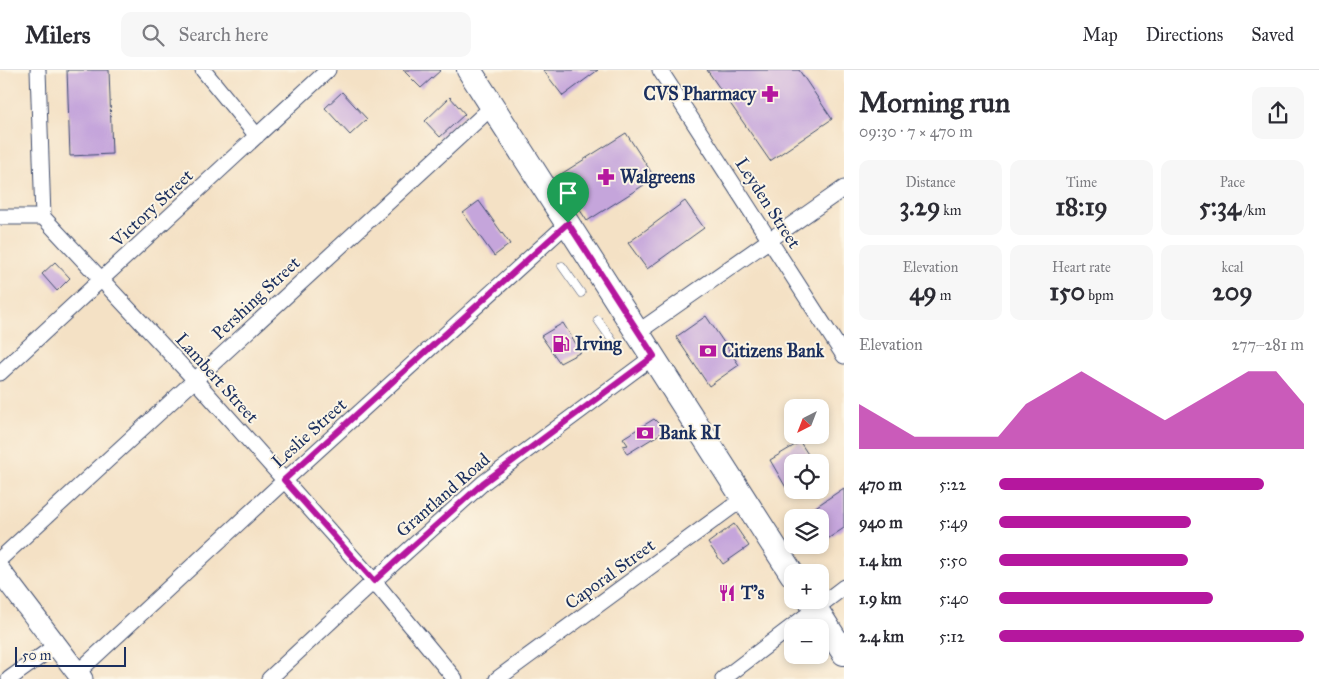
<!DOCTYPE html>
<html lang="en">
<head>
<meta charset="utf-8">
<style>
	:root { --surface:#fff; --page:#f7f7f7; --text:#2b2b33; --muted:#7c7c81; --line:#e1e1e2; --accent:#b5179e }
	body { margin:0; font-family:"IM FELL Great Primer",serif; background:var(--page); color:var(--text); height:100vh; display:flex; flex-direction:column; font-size:19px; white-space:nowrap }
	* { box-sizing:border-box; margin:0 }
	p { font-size:16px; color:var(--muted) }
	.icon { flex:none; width:28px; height:28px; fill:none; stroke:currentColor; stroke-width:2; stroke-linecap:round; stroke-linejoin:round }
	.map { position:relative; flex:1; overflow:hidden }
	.panel { display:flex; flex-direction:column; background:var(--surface); width:475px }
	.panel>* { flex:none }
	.needle { width:32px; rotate:222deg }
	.controls { position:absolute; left:784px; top:329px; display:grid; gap:10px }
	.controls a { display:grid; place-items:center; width:45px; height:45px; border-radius:10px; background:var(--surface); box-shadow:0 2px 8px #0003; font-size:25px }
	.scale { position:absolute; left:15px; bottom:12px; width:111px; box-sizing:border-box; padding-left:5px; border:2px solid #1b2f5e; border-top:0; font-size:14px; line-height:18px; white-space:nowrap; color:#1b2f5e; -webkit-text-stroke:4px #fcf5e5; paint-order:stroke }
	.pin { position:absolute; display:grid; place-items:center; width:42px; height:42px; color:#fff; margin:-51px -21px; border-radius:50% 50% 50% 0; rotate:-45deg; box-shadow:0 0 5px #0007 }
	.pin .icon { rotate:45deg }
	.round { display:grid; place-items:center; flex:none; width:52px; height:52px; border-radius:10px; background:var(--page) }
	.overview { display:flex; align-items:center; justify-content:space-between; height:85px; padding:0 15px }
	h1 { font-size:28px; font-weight:700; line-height:38px }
	.metrics { display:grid; grid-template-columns:repeat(3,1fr); gap:8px; height:85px; padding:5px 15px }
	.metrics div { display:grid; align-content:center; border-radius:10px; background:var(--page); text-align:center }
	.metrics b { font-size:25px; font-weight:700 }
	.metrics small { font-size:14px; font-weight:400 }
	.metrics p { font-size:14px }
	.chart { height:140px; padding:10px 15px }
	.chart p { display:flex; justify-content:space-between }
	.chart svg { width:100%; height:90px; margin-top:5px; fill:var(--accent); opacity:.7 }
	ul { padding:0 15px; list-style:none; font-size:16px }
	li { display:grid; grid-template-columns:80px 60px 1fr; align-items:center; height:38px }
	li i { height:12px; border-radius:6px; background:var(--accent) }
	header { display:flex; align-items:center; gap:30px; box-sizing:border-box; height:70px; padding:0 25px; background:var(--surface); border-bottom:1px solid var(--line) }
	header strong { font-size:24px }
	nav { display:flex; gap:28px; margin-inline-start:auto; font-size:18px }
	.search { width:350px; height:45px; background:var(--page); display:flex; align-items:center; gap:12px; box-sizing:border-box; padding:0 18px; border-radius:10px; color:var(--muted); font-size:19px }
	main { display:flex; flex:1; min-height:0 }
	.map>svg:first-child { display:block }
	.building { fill:#c5a5db }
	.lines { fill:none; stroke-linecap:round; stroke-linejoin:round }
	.lane-casing { stroke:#3c4a6d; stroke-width:9 }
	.street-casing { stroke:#3c4a6d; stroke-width:17 }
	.secondary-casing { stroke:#3c4a6d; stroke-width:23 }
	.primary-casing { stroke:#3c4a6d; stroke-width:26 }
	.lane { stroke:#fff; stroke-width:8 }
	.street { stroke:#fff; stroke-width:15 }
	.secondary { stroke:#fff; stroke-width:21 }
	.primary { stroke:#fff; stroke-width:24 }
	.route-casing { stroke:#fff; stroke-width:10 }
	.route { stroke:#b5179e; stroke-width:6 }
	.labels { text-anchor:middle; stroke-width:4; stroke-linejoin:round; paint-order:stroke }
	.poi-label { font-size:18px; font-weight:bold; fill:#1b2f5e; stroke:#fcf5e5; text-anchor:start }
	.street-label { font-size:18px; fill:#1b2f5e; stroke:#fcf5e5 }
</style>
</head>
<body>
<header>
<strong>Milers</strong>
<div class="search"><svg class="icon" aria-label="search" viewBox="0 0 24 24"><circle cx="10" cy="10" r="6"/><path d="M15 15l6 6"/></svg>Search here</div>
<nav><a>Map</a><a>Directions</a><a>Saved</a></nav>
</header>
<main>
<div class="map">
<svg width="844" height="609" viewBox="0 0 844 609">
	<rect width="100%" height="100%" fill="#fcf5e5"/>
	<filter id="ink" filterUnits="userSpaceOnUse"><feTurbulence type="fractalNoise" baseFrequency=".02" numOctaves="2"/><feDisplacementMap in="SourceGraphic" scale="10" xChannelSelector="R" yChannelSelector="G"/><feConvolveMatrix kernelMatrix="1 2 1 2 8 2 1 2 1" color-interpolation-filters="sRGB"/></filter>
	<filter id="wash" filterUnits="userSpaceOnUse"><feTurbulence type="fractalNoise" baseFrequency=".0096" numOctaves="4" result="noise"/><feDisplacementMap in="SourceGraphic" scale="20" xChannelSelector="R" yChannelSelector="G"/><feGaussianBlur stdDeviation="1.12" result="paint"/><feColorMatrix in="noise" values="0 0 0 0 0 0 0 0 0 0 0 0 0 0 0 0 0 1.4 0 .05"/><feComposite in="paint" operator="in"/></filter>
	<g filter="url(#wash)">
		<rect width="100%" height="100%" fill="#f4e1c5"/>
		<g id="blocks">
			<path class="building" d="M67 0H109L112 84 70 86Z
				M403 0H441L421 18Z
				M543 0H598L563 26Z
				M707 0H799L832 49 770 91Z
				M342 22 367 49 350 65 325 38Z
				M450 27 465 44 440 67 425 51Z
				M626 63 655 108 587 151 558 106Z
				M479 131 510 174 494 186 463 143Z
				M685 131 704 158 647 199 628 173Z
				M55 192 70 208 57 221 42 204Z
				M706 246 739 295 709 316 676 267Z
				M563 253 581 282 560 293 541 266Z
				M654 349 661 356 668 359 627 384 623 376 628 375 623 368Z
				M800 372 813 392H792V418L788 421 770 390Z
				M844 418V458L820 474V448H803L802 446Z
				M734 454 749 476 723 494 708 473Z"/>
		</g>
	</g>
	<g filter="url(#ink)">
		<use href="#blocks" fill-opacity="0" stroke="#3c4a6d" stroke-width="1"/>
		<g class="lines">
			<g class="lane-casing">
				<path id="lane" d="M562 196 581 223
					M598 250 616 276"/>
			</g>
			<g class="street-casing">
				<path id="street" d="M38 0 43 147 195 310 374 511 455 609
					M203 0 257 66
					M660 0 844 286
					M0 147H43
					M638 262 844 118
					M0 303 328 0
					M0 489 493 36
					M77 603 284 411 568 153
					M9 609 55 576
					M269 609 374 511 483 413 654 286
					M497 609 744 428
					M723 609 844 517"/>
			</g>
			<g class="secondary-casing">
				<path id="secondary" d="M0 501 82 609"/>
			</g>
			<g class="primary-casing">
				<path id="primary" d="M469 0 792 504
					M810 530 844 583"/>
			</g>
			<use href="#lane" class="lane"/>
			<use href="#street" class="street"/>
			<use href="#secondary" class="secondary"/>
			<use href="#primary" class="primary"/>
		</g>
	</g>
	<g class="lines" filter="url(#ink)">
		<g class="route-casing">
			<path id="route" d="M568 153 654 286 483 413 374 511 284 410Z"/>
		</g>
		<use href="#route" class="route"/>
	</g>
	<defs>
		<g id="pharmacy-bare" transform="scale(1.35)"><path d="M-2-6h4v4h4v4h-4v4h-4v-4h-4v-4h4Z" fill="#b5179e" stroke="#fcf5e5" stroke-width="2.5" paint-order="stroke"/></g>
		<g id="fuel-bare" transform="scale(1.35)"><path d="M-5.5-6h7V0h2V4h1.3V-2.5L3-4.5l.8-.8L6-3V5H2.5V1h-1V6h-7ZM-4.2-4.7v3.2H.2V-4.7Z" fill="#b5179e" stroke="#fcf5e5" stroke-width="2.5" paint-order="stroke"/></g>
		<g id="bank-bare" transform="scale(1.35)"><path d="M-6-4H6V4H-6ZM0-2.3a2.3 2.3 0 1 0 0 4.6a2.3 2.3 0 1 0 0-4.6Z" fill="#b5179e" stroke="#fcf5e5" stroke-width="2.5" paint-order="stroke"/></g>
		<g id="restaurant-bare" transform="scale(1.35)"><path d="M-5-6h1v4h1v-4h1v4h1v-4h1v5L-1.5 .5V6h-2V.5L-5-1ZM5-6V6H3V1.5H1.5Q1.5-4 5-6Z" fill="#b5179e" stroke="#fcf5e5" stroke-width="2.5" paint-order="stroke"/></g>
	</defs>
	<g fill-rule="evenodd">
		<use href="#pharmacy-bare" x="770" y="24"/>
		<use href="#pharmacy-bare" x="606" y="107"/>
		<use href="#fuel-bare" x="561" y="274"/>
		<use href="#bank-bare" x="708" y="281"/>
		<use href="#bank-bare" x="645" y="363"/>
		<use href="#restaurant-bare" x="727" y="523"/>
	</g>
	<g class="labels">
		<g class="poi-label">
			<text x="756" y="30" text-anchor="end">CVS Pharmacy</text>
			<text x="620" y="113">Walgreens</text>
			<text x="575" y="280">Irving</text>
			<text x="722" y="287">Citizens Bank</text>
			<text x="659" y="369">Bank RI</text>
			<text x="741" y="529">T's</text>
		</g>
		<g class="street-label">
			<text transform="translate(768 133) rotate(57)" y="6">Leyden Street</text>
			<text transform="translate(152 138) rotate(-43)" y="6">Victory Street</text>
			<text transform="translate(256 228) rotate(-43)" y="6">Pershing Street</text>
			<text transform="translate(217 308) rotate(48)" y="6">Lambert Street</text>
			<text transform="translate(309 363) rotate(-42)" y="6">Leslie Street</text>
			<text transform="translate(443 425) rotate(-41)" y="6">Grantland Road</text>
			<text transform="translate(610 504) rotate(-36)" y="6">Caporal Street</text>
		</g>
	</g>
</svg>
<div class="controls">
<a><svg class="needle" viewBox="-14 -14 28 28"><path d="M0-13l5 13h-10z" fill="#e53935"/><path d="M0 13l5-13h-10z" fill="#7c7c81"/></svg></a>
<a><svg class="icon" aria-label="locate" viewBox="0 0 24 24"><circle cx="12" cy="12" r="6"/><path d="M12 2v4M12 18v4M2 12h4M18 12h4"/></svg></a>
<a><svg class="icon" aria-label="layers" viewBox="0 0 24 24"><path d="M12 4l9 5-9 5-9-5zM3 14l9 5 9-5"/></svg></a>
<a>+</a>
<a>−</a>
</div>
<div class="scale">50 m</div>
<div class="pin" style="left:568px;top:153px;background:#1e9e55"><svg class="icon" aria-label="arrive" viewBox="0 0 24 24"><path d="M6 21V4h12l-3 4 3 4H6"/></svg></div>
</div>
<section class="panel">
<div class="overview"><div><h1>Morning run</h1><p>09:30 · 7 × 470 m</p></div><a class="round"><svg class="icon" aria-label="share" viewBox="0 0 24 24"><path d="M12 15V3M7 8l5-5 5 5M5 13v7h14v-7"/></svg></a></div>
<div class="metrics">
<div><p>Distance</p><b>3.29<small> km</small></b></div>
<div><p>Time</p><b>18:19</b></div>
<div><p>Pace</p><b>5:34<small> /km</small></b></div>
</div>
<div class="metrics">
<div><p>Elevation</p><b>49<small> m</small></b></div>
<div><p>Heart rate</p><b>150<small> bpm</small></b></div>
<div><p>kcal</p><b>209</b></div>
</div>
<div class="chart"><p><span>Elevation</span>277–281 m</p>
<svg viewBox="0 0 160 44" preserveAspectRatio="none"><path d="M0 44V22L10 30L20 38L30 38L40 38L50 38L60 22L70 14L80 6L90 14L100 22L110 30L120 22L130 14L140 6L150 6L160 22V44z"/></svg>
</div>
<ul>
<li><b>470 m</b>5:22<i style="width:87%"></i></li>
<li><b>940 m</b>5:49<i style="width:63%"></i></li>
<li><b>1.4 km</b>5:50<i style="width:62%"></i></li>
<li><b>1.9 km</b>5:40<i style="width:70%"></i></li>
<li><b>2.4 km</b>5:12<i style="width:100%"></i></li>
</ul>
</section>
</main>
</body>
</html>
